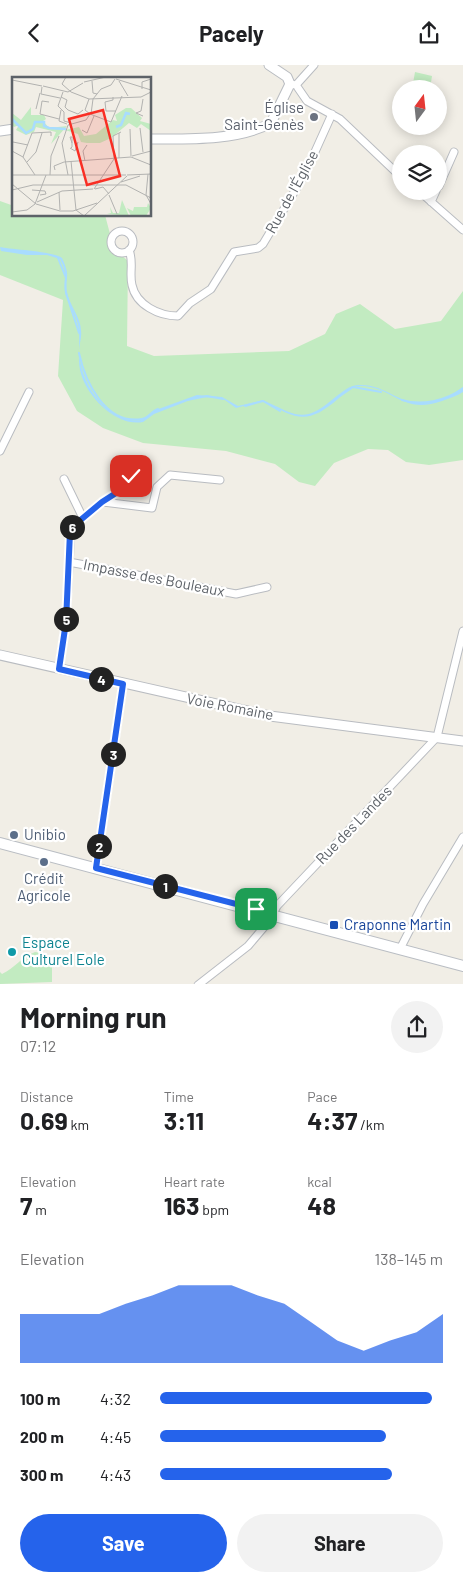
<!DOCTYPE html>
<html lang="en">
<head>
<meta charset="utf-8">
<style>
	:root { --surface:#fff; --page:#f2f2f2; --text:#202124; --muted:#757577; --accent:#2563eb }
	body { margin:0; font-family:Barlow,sans-serif; background:var(--page); color:var(--text); height:100vh; display:flex; flex-direction:column; font-size:19px; white-space:nowrap }
	* { box-sizing:border-box; margin:0 }
	p { font-size:16px; color:var(--muted) }
	.icon { flex:none; width:28px; height:28px; fill:none; stroke:currentColor; stroke-width:2; stroke-linecap:round; stroke-linejoin:round }
	.map { position:relative; height:919px; overflow:hidden }
	.side { display:flex; flex-direction:column; background:var(--surface); flex:1 }
	.side>* { flex:none }
	.needle { width:32px; rotate:15deg }
	.controls { position:absolute; left:392px; top:15px; display:grid; gap:10px }
	.controls a { display:grid; place-items:center; width:55px; height:55px; border-radius:50%; background:var(--surface); box-shadow:0 2px 12px #0003; font-size:25px }
	.pin { position:absolute; display:grid; place-items:center; width:42px; height:42px; color:#fff; margin:-21px; border-radius:10px; box-shadow:0 2px 8px #0006 }
	.km { position:absolute; width:25px; height:25px; margin:-12px; border-radius:50%; background:#222; color:#fff; font-size:14px; line-height:25px; text-align:center }
	.round { display:grid; place-items:center; flex:none; width:52px; height:52px; border-radius:26px; background:var(--page) }
	.overview { display:flex; align-items:center; justify-content:space-between; height:85px; padding:0 20px }
	h1 { font-size:28px; font-weight:700; line-height:38px }
	.metrics { display:grid; grid-template-columns:repeat(3,1fr); gap:8px; height:85px; padding:5px 20px }
	.metrics div { display:grid; align-content:center }
	.metrics b { font-size:25px; font-weight:700 }
	.metrics small { font-size:14px; font-weight:400 }
	.metrics p { font-size:14px }
	.chart { height:140px; padding:10px 20px }
	.chart p { display:flex; justify-content:space-between }
	.chart svg { width:100%; height:90px; margin-top:5px; fill:var(--accent); opacity:.7 }
	.action { display:flex; gap:10px; margin-top:auto; padding:10px 20px }
	.action a { flex:1; height:58px; border-radius:30px; background:var(--accent); color:#fff; font-size:20px; font-weight:700; line-height:58px; text-align:center }
	.action a+a { background:var(--page); color:var(--text) }
	ul { padding:0 20px; list-style:none; font-size:16px }
	li { display:grid; grid-template-columns:80px 60px 1fr; align-items:center; height:38px }
	li i { height:12px; border-radius:6px; background:var(--accent) }
	header { display:flex; justify-content:space-between; align-items:center; height:65px; padding:0 20px; background:var(--surface); font-size:22px; font-weight:700 }
	.map>svg:first-child { display:block }
	.green { fill:#c2ebc1 }
	.water { fill:#a8dcff }
	.lines { fill:none; stroke-linecap:round; stroke-linejoin:round }
	.stream { stroke:#a8dcff; stroke-width:2 }
	.minor-casing { stroke:#b9bcc1; stroke-width:9 }
	.tertiary-casing { stroke:#b9bcc1; stroke-width:11 }
	.secondary-casing { stroke:#b9bdc3; stroke-width:12 }
	.minor { stroke:#fff; stroke-width:7 }
	.tertiary { stroke:#fff; stroke-width:9 }
	.secondary { stroke:#fff; stroke-width:10 }
	.route-casing { stroke:#fff; stroke-width:10 }
	.route { stroke:#2563eb; stroke-width:6 }
	.worship-dot { fill:#6b7280; stroke:#fff; stroke-width:2 }
	.service-dot { fill:#5c6f8a; stroke:#fff; stroke-width:2 }
	.transit-dot { fill:#1a4fb4; stroke:#fff; stroke-width:2 }
	.culture-dot { fill:#0f9aa8; stroke:#fff; stroke-width:2 }
	.labels { text-anchor:middle; stroke-width:4.5; stroke-linejoin:round; paint-order:stroke }
	.worship-label { font-size:15px; fill:#5b616d; stroke:#fff; text-anchor:end }
	.street-label { font-size:15px; fill:#5d6268; stroke:#fff }
	.service-label { font-size:15px; fill:#4e5e75; stroke:#fff; text-anchor:start }
	.transit-label { font-size:15px; fill:#164399; stroke:#fff; text-anchor:start }
	.culture-label { font-size:15px; fill:#0d838f; stroke:#fff; text-anchor:start }
	.inset-river { fill:none; stroke:#a8dcff; stroke-width:2.5 }
	.inset-road { fill:none; stroke:#b2b2b0; stroke-width:1 }
	.view { fill:#f92e24; fill-opacity:0.15; stroke:#f92e24; stroke-width:2.5 }
	.inset-edge { fill:none; stroke:#5d6268; stroke-width:2.5 }
</style>
</head>
<body>
<header><svg class="icon" aria-label="back" viewBox="0 0 24 24"><path d="M15 5l-7 7 7 7"/></svg>Pacely<svg class="icon" aria-label="share" viewBox="0 0 24 24"><path d="M12 15V3M7 8l5-5 5 5M5 13v7h14v-7"/></svg></header>
<div class="map">
<svg width="463" height="920" viewBox="0 0 463 920">
	<rect width="100%" height="100%" fill="#f1eee6"/>
	<path class="green" d="M415 7 432 11 430 24H412Z
		M0 136 14 141V150H105L114 184 128 196 127 281 154 291 289 286 325 269 336 249 360 239 395 264 441 256 463 226V395L429 400 406 397 388 385 368 384 334 398 315 421 299 417 275 399 226 386 143 378 103 363 77 346 58 311 63 235 0 210Z
		M35 887 41 888 52 897V917L0 919V907L2 909C15 903 21 892 35 887Z"/>
	<path class="water" d="M0 182C15 185 52 186 62 193 71 212 65 210 67 227 69 240 81 252 81 266 82 273 79 279 79 286 79 316 107 361 142 355L153 346 197 330 222 332 238 341 263 335C300 353 305 358 338 330 345 325 349 321 358 320 390 318 400 347 439 335 448 332 455 330 463 324V327C457 331 449 333 442 336 402 350 394 322 361 321 349 321 347 325 339 333 307 361 297 354 263 336L236 343 222 333 198 332 154 349 143 357C117 362 88 333 81 309 77 294 80 282 79 267 79 255 70 242 66 231 61 216 70 212 60 194L47 190H27L1 186Z"/>
	<g class="lines">
		<path class="stream" d="M58 193 66 213
			M66 228 79 268
			M79 288C85 316 105 360 142 354 148 353 152 346 158 344
			M340 331 353 322 381 327
			M187 335 207 331 223 334
			M402 335C421 341 446 336 463 323
			M245 341 263 336 280 346"/>
		<g class="minor-casing">
			<path id="minor" d="M290 19 296 20 307 36 340 54 401 112
				M296 20 314 0
				M439 121 454 87
				M419 126 463 165
				M431 137 436 126
				M111 177a11 11 0 1 1 22 0a11 11 0 1 1-22 0Z
				M129 185C134 197 129 208 132 220 136 240 159 251 178 251L190 238 211 224 234 187 258 183 263 179 305 109 332 49
				M0 386 29 327
				M64 414 83 453
				M103 437 152 443 157 422 170 410 220 415
				M69 497 236 529 267 522
				M59 603 66 557 71 463 102 437 127 421 131 415 134 397
				M96 803 123 619
				M400 884 423 839 463 772
				M198 920 248 881 270 855 277 841 437 672 463 566"/>
		</g>
		<g class="tertiary-casing">
			<path id="tertiary" d="M0 66 14 64
				M150 74C188 74 237 76 271 58L290 19 287 12 269 0
				M0 590 270 651 463 676"/>
		</g>
		<g class="secondary-casing">
			<path id="secondary" d="M0 778 463 901"/>
		</g>
		<use href="#minor" class="minor"/>
		<use href="#tertiary" class="tertiary"/>
		<use href="#secondary" class="secondary"/>
	</g>
	<g class="lines">
		<g class="route-casing">
			<path id="route" d="M131 411 127 421 102 437 71 463 70 467 66 557 59 604 123 619 96 803 256 844"/>
		</g>
		<use href="#route" class="route"/>
	</g>
	<circle class="worship-dot" cx="314" cy="52" r="5"/>
	<g class="service-dot">
		<circle cx="14" cy="770" r="5"/>
		<circle cx="44" cy="797" r="5"/>
	</g>
	<rect class="transit-dot" x="329" y="855" width="10" height="10" rx="2.5"/>
	<circle class="culture-dot" cx="12" cy="887" r="5"/>
	<g class="labels">
		<g class="worship-label">
			<text x="304" y="48">Église<tspan x="304" dy="17">Saint-Genès</tspan></text>
		</g>
		<g class="street-label">
			<text transform="translate(292 127) rotate(-61)" y="5">Rue de l'Église</text>
			<text transform="translate(154 513) rotate(11)" y="5">Impasse des Bouleaux</text>
			<text transform="translate(230 642) rotate(11)" y="5">Voie Romaine</text>
			<text transform="translate(354 760) rotate(-46)" y="5">Rue des Landes</text>
		</g>
		<g class="service-label">
			<text x="24" y="775">Unibio</text>
			<text x="44" y="819" text-anchor="middle">Crédit<tspan x="44" dy="17">Agricole</tspan></text>
		</g>
		<g class="transit-label">
			<text x="344" y="865">Craponne Martin</text>
		</g>
		<g class="culture-label">
			<text x="22" y="883">Espace<tspan x="22" dy="17">Culturel Eole</tspan></text>
		</g>
	</g>
	<g transform="translate(12 12)">
		<rect width="139" height="139" fill="#f1eee6"/>
		<path d="M19 30V38H32L34 42 31 44 37 51 55 49 39 67 44 55 24 50 22 55 14 58 4 53 7 48 2 50 0 48V36L9 43ZM114 31H119L130 41 128 44 139 47V54L129 47 125 51 117 46 99 61 88 66H75L69 65 66 57 53 53 67 50 72 59 84 57 101 43 105 44 103 38ZM110 123 117 139 95 137 99 136 98 130 101 136H107ZM136 126 139 131 134 139H119L115 131 121 134 122 130H135Z" fill="#c2ebc1"/>
		<path class="inset-river" d="M0 42 14 56 21 52 23 45H32V49L37 51 54 52M104 50 109 48 114 36 118 37"/>
		<path class="inset-road" d="M54 0 50 7 59 15 77 22 129 20 139 15M104 2 139 13M0 3 30 9M80 4 81 16 85 17M107 4 116 19M72 5 94 0M31 9 56 15 71 6M30 10 29 17 48 21M130 12V5L139 2M51 15 46 29 52 35V44L59 46M49 20 55 23 53 30 56 33 66 37 71 33M101 20V23L93 25 94 34H104M77 22 73 33 78 37M81 22 89 12 99 8 103 2M37 25 30 24 28 37 47 42M24 32 28 16M49 33 47 44 55 47M78 37 99 45 110 19M79 37 81 22M131 39 124 36 129 34 131 22M128 51 131 75M118 52 119 79M70 53 75 56 82 39M107 56V81M1 65 16 68M50 66 56 48 74 43 78 37M50 66 56 98M58 71 63 74 66 65M59 71 60 70V60H58L60 66M0 74 11 80 23 98M120 79 139 74M11 80 20 56 39 55V59M119 80 139 88M59 84 64 133 72 139M73 84 71 74 75 68M15 85 24 75 30 56M43 93 42 89 52 85 119 80M136 97 134 118 139 127M0 98H114M38 98 39 79 47 59M115 98 139 97M109 105 128 99M0 107 24 127 48 134M82 112 102 82 101 59 109 55M83 112 91 110 97 117M0 113 21 108H114L139 121M20 113 33 114 34 117 28 118M47 115 48 133M97 118 105 137M25 125 50 114 81 112M48 134H61L85 126M0 135 15 133 23 127 34 98M72 139 115 99"/>
		<path class="view" d="M91 33 108 99 75 108 57 42Z"/>
		<rect width="139" height="139" class="inset-edge"/>
	</g>
</svg>
<div class="controls">
<a><svg class="needle" viewBox="-14 -14 28 28"><path d="M0-13l5 13h-10z" fill="#e53935"/><path d="M0 13l5-13h-10z" fill="#757577"/></svg></a>
<a><svg class="icon" aria-label="layers" viewBox="0 0 24 24"><path d="M12 4l9 5-9 5-9-5zM3 14l9 5 9-5"/></svg></a>
</div>
<div class="pin" style="left:256px;top:844px;background:#1e9e55"><svg class="icon" aria-label="arrive" viewBox="0 0 24 24"><path d="M6 21V4h12l-3 4 3 4H6"/></svg></div>
<div class="pin" style="left:131px;top:411px;background:#d93025"><svg class="icon" aria-label="check" viewBox="0 0 24 24"><path d="M5 12l5 5 9-10"/></svg></div>
<b class="km" style="left:165px;top:821px">1</b>
<b class="km" style="left:99px;top:781px">2</b>
<b class="km" style="left:113px;top:689px">3</b>
<b class="km" style="left:101px;top:614px">4</b>
<b class="km" style="left:66px;top:554px">5</b>
<b class="km" style="left:72px;top:462px">6</b>
</div>
<section class="side">
<div class="overview"><div><h1>Morning run</h1><p>07:12</p></div><a class="round"><svg class="icon" aria-label="share" viewBox="0 0 24 24"><path d="M12 15V3M7 8l5-5 5 5M5 13v7h14v-7"/></svg></a></div>
<div class="metrics">
<div><p>Distance</p><b>0.69<small> km</small></b></div>
<div><p>Time</p><b>3:11</b></div>
<div><p>Pace</p><b>4:37<small> /km</small></b></div>
</div>
<div class="metrics">
<div><p>Elevation</p><b>7<small> m</small></b></div>
<div><p>Heart rate</p><b>163<small> bpm</small></b></div>
<div><p>kcal</p><b>48</b></div>
</div>
<div class="chart"><p><span>Elevation</span>138–145 m</p>
<svg viewBox="0 0 160 44" preserveAspectRatio="none"><path d="M0 44V20L10 20L20 20L30 20L40 15L50 11L60 6L70 6L80 6L90 11L100 15L110 24L120 33L130 38L140 33L150 29L160 20V44z"/></svg>
</div>
<ul>
<li><b>100 m</b>4:32<i style="width:96%"></i></li>
<li><b>200 m</b>4:45<i style="width:80%"></i></li>
<li><b>300 m</b>4:43<i style="width:82%"></i></li>
</ul>
<div class="action"><a>Save</a><a>Share</a></div>
</section>
</body>
</html>
